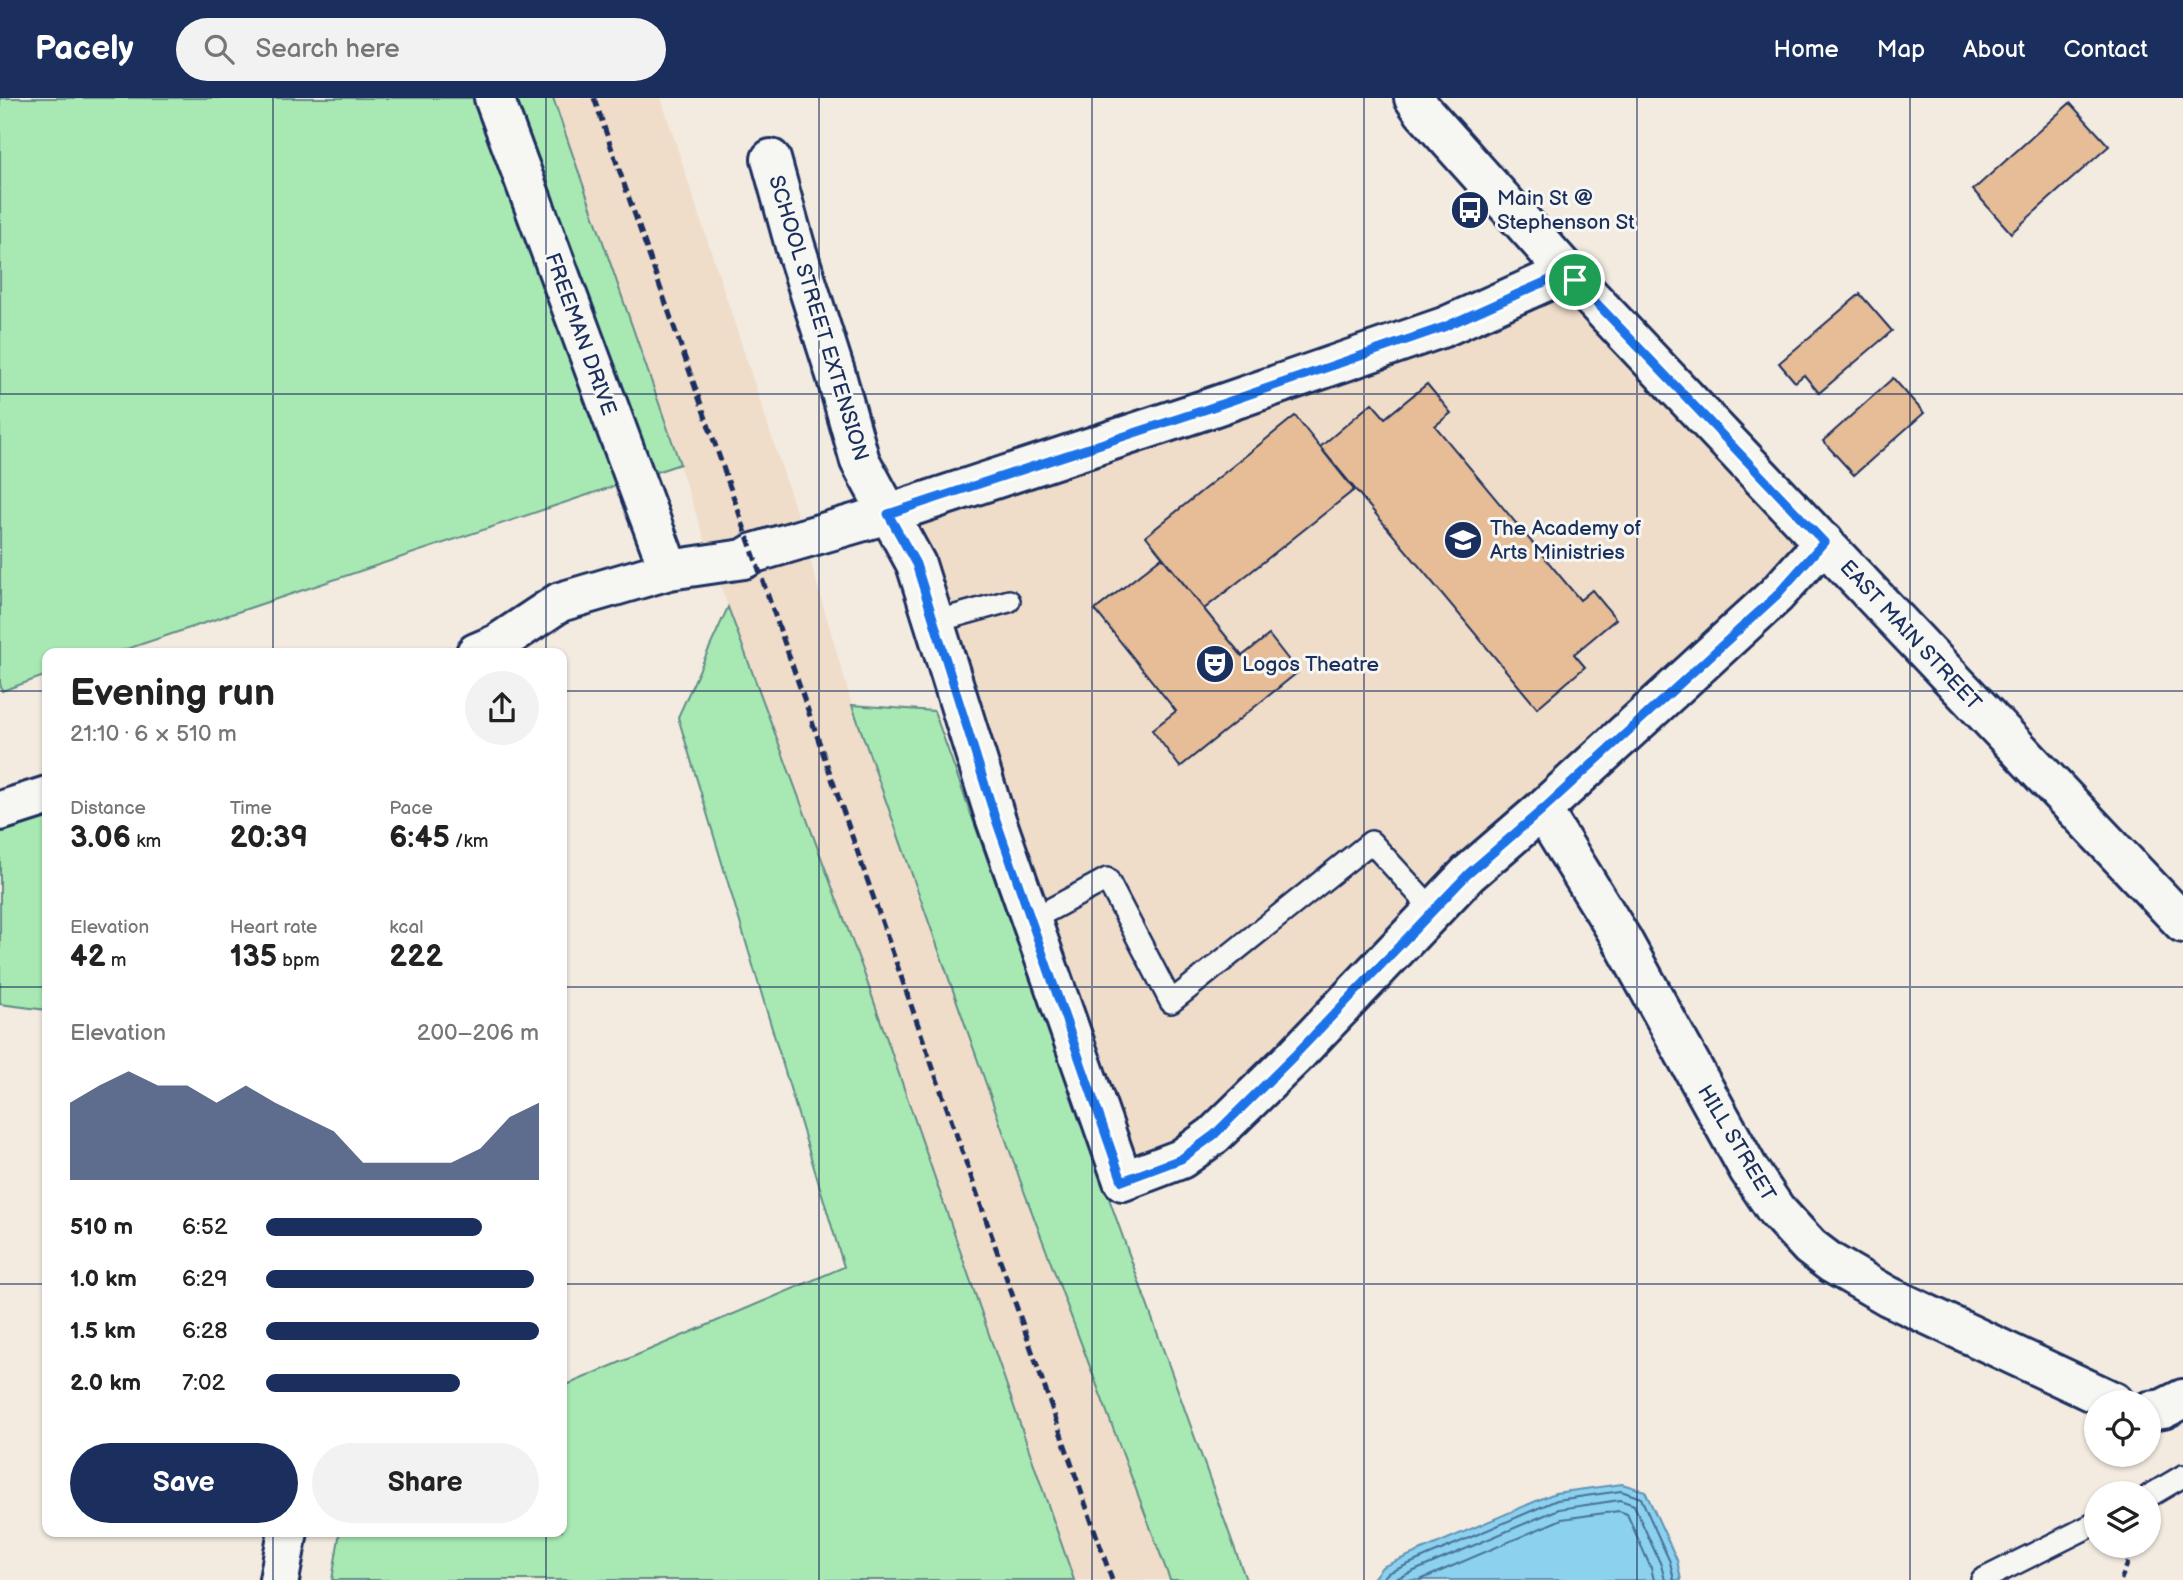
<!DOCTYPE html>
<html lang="en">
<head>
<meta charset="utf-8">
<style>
	:root { --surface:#fff; --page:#f2f2f2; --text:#222; --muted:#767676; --accent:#1b2f5e }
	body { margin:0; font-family:"Balsamiq Sans",sans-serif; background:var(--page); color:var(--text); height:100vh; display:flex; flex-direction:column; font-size:26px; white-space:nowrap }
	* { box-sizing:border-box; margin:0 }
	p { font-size:23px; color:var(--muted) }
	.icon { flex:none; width:38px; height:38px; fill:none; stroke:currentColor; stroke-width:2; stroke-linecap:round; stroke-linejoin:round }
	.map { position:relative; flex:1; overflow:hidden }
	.sheet { position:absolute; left:42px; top:550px; width:525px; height:889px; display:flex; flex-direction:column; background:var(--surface); border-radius:14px; box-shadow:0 2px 5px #0004 }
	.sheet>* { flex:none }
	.fabs { position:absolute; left:2084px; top:1292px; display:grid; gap:14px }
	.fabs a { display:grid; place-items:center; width:77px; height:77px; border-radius:50%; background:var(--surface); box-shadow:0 2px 5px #0004; font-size:35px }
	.pin { position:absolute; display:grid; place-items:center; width:60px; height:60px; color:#fff; margin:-30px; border:4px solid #fff; border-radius:50%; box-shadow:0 2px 7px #0007 }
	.round { display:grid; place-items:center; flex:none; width:74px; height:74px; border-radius:37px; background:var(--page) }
	.summary { display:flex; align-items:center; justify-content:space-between; height:119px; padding:0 28px }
	h1 { font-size:38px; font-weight:700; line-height:52px }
	.metrics { display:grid; grid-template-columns:repeat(3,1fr); gap:10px; height:119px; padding:7px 28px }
	.metrics div { display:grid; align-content:center }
	.metrics b { font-size:30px; font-weight:700 }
	.metrics small { font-size:19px; font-weight:400 }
	.metrics p { font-size:19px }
	.chart { height:196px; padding:14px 28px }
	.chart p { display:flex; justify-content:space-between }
	.chart svg { width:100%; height:126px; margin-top:7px; fill:var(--accent); opacity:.7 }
	.cta { display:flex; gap:14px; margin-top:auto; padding:14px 28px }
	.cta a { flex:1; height:80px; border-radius:42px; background:var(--accent); color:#fff; font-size:28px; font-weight:700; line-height:80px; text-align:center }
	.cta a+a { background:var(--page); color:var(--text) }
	ul { padding:0 28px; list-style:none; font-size:23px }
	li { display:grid; grid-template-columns:112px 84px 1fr; align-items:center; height:52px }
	li i { height:18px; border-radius:9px; background:var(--accent) }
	header { display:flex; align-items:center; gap:42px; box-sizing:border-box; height:98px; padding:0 35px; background:var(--accent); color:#fff }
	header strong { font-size:33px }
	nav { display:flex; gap:38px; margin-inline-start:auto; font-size:24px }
	.search { width:490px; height:63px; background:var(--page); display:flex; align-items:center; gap:18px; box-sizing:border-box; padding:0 24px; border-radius:38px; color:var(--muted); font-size:26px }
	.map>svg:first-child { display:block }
	.built { fill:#efddca }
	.green { fill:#a8e9b3; stroke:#628c88; stroke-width:2 }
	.water { fill:#8cd2ee; stroke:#5f91b4; stroke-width:2 }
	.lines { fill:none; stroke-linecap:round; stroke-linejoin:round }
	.shore { stroke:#487098; stroke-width:2 }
	.building { fill:#e6bd96; stroke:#1b2f5e; stroke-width:2 }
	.service-casing { stroke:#1b2f5e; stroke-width:26 }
	.minor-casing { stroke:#1b2f5e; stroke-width:44 }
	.tertiary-casing { stroke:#1b2f5e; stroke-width:44 }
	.path { stroke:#1b2f5e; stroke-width:4.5; stroke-dasharray:7 5; stroke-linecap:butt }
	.service { stroke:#f6f6f2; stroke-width:21 }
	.minor { stroke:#f6f6f2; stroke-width:38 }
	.tertiary { stroke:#f6f6f2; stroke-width:38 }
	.rail { stroke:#1b2f5e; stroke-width:5; stroke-dasharray:10 5; stroke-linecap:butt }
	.route-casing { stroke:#fff; stroke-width:14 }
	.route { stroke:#1a73e8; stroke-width:9 }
	.grid { fill:none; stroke:#1b2f5e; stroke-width:2; stroke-opacity:0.55 }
	.labels { text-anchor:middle; stroke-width:6; stroke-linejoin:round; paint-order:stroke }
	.poi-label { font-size:21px; fill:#1b2f5e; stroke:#f6f6f2; text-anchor:start }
	.street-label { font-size:21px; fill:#1b2f5e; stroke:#f6f6f2 }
</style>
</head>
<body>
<header>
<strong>Pacely</strong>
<div class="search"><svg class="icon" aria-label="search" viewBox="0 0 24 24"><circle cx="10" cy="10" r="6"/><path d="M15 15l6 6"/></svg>Search here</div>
<nav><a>Home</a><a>Map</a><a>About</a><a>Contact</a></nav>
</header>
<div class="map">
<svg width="2183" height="1482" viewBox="0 0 2183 1482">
	<rect width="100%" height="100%" fill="#f3ebe0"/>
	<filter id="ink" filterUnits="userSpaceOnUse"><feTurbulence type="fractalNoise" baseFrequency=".0143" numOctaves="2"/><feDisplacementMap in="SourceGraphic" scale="14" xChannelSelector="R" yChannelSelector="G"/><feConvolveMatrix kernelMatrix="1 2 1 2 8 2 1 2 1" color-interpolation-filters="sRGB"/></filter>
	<g filter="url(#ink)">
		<path class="built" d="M553 0H661L796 413 852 607 1024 1093 1170 1482H1074L863 872 728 509Z
			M1567 174 1824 444 1294 959 1123 1083 888 416Z"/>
		<path class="green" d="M0 0H553L680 366 115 555H47V577L2 593 0 585Z
			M728 509 863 872 1074 1482H332L340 1433H562V1289L844 1169 678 619Z
			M852 607 934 613 1246 1482H1170L1024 1093Z
			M47 717V912L0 906V733Z"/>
		<path class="water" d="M1622 1386 1645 1393 1677 1462 1681 1482H1372L1382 1469 1555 1395Z"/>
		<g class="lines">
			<path class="shore" d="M1381 1482 1388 1475 1557 1402 1621 1393 1641 1400 1670 1464 1674 1482
				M1393 1482 1559 1411 1620 1402 1634 1407 1661 1467 1665 1482
				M1420 1482 1562 1421 1619 1413 1627 1416 1651 1470 1654 1482"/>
		</g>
		<path class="building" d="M2070 5 2109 48 2011 135 1973 92Z
			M1860 196 1892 233 1819 295 1804 277 1795 284 1779 265Z
			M1893 280 1924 315 1854 377 1823 343Z
			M1427 286 1451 315 1435 328 1580 502 1592 492 1616 521 1574 556 1585 569 1537 610 1320 349 1372 305 1385 320Z
			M1295 318 1354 392 1204 511 1146 438Z
			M1162 459 1242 558 1269 537 1298 574 1180 669 1152 632 1176 613 1095 512Z"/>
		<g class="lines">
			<g class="service-casing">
				<path id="service" d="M934 524 1009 503
					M1031 822 1107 781 1171 904 1371 744 1433 812
					M2149 1398 2183 1378
					M1982 1482 2096 1425"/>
			</g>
			<g class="minor-casing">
				<path id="minor" d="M494 0 669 472
					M771 61 795 148 836 277 860 363 916 466 995 719 1123 1083 1181 1061 1214 1037 1294 959 1468 776 1542 712 1776 497 1824 444
					M476 555 497 546 560 504 669 472 744 461 754 455 888 416 1207 311 1444 229 1567 174
					M1542 712 1621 840 1749 1072 1776 1112 1810 1149 1831 1165 1888 1198 2114 1304
					M0 713 47 698
					M2149 1313 2163 1311 2183 1301
					M279 1482 288 1433"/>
			</g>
			<g class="tertiary-casing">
				<path id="tertiary" d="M1414 0 1423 13 1567 174 2183 825"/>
			</g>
			<path class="path" d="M2121 1482 2135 1447"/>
			<use href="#service" class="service"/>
			<use href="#minor" class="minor"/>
			<use href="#tertiary" class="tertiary"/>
			<path class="rail" d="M594 0 1112 1482"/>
		</g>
	</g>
	<g class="lines" filter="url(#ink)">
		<g class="route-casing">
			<path id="route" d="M1567 174 1824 444 1776 498 1542 712 1468 776 1294 958 1214 1037 1181 1061 1122 1083 995 719 916 466 888 416 1207 311 1444 229Z"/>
		</g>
		<use href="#route" class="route"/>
	</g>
	<path class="grid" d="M273 0V555M546 0V555M819 0V1482M1092 0V1482M1364 0V1482M1637 0V1482M1910 0V1482M0 296H2183M0 593H47M562 593H2183M0 889H47M562 889H2183M0 1186H47M562 1186H2183M273 1433V1482M546 1433V1482"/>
	<defs>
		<g id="bus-disc" transform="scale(2.0125)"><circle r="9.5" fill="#1b2f5e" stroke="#f6f6f2"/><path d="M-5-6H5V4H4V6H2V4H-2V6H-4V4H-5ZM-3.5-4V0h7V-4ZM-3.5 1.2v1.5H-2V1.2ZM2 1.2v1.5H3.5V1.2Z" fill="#fff"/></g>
		<g id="university-disc" transform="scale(2.0125)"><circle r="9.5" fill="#1b2f5e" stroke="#f6f6f2"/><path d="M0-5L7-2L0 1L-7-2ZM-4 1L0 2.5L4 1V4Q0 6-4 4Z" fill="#fff"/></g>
		<g id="theatre-disc" transform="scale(2.0125)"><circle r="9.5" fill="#1b2f5e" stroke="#f6f6f2"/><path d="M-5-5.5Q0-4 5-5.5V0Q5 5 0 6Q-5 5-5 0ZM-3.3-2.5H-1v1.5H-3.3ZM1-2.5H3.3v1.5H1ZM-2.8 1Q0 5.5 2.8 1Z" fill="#fff"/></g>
	</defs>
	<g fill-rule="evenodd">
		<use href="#bus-disc" x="1470" y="112"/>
		<use href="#university-disc" x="1463" y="442"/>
		<use href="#theatre-disc" x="1215" y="566"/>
	</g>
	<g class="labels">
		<g class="poi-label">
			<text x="1497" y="107">Main St @<tspan x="1497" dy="24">Stephenson St</tspan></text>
			<text x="1490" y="437">The Academy of<tspan x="1490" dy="24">Arts Ministries</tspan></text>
			<text x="1242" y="573">Logos Theatre</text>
		</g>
		<g class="street-label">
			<text transform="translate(819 220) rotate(73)" y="7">SCHOOL STREET EXTENSION</text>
			<text transform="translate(581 236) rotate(70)" y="7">FREEMAN DRIVE</text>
			<text transform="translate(1911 537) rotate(47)" y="7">EAST MAIN STREET</text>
			<text transform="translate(1737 1045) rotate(59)" y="7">HILL STREET</text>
		</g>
	</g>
</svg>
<div class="fabs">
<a><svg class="icon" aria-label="locate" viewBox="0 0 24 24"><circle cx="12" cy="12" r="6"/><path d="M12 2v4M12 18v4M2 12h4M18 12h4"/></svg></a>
<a><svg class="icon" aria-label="layers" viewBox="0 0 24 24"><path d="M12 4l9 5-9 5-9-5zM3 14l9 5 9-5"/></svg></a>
</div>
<div class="pin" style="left:1575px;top:182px;background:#1e9e55"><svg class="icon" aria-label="arrive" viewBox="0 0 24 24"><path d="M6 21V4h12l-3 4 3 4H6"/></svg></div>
<section class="sheet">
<div class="summary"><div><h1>Evening run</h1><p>21:10 · 6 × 510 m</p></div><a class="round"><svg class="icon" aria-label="share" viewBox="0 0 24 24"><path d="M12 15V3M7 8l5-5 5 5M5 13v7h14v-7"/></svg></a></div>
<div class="metrics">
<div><p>Distance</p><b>3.06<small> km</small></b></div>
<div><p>Time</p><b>20:39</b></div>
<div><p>Pace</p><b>6:45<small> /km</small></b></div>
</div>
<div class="metrics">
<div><p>Elevation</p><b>42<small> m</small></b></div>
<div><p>Heart rate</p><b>135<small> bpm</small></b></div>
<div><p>kcal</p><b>222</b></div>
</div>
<div class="chart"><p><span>Elevation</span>200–206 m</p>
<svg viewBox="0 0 160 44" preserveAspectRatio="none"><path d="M0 44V17L10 11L20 6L30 11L40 11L50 17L60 11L70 17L80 22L90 27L100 38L110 38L120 38L130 38L140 33L150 22L160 17V44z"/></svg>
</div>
<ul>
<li><b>510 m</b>6:52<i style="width:79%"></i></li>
<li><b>1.0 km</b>6:29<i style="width:98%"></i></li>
<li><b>1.5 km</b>6:28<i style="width:100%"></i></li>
<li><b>2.0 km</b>7:02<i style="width:71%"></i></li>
</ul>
<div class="cta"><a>Save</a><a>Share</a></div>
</section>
</div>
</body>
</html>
